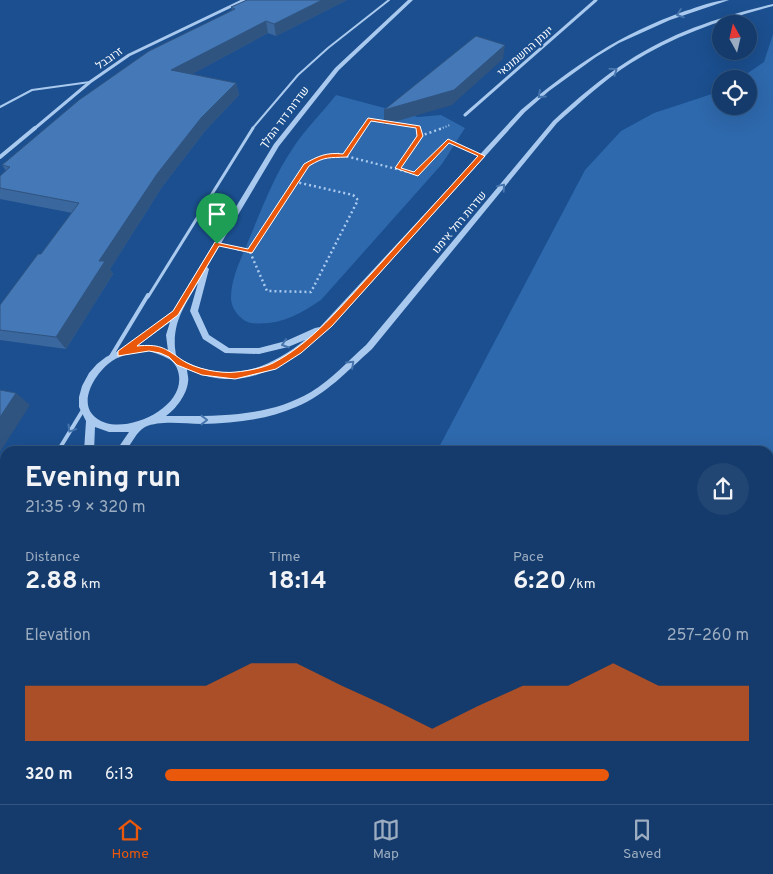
<!DOCTYPE html>
<html lang="en">
<head>
<meta charset="utf-8">
<style>
	:root { --surface:#143b6b; --page:#214673; --text:#f1f3f6; --muted:#9dadc1; --line:#33557e; --accent:#ea580c }
	body { margin:0; font-family:Overpass,Heebo,sans-serif; background:var(--page); color:var(--text); height:100vh; display:flex; flex-direction:column; font-size:19px; white-space:nowrap }
	* { box-sizing:border-box; margin:0 }
	p { font-size:16px; color:var(--muted) }
	.icon { flex:none; width:28px; height:28px; fill:none; stroke:currentColor; stroke-width:2; stroke-linecap:round; stroke-linejoin:round }
	.map { position:relative; flex:1; overflow:hidden }
	.side { position:absolute; left:0px; top:446px; width:774px; height:359px; display:flex; flex-direction:column; background:var(--surface); border-radius:15px 15px 0 0; box-shadow:0 5px 20px #0002,0 0 0 1px var(--line) }
	.side>* { flex:none }
	.needle { width:32px; rotate:352deg }
	.tools { position:absolute; left:712px; top:15px; display:grid; gap:10px }
	.tools a { display:grid; place-items:center; width:45px; height:45px; border-radius:50%; background:var(--surface); box-shadow:0 5px 20px #0002,0 0 0 1px var(--line); font-size:25px }
	.pin { position:absolute; display:grid; place-items:center; width:42px; height:42px; color:#fff; margin:-51px -21px; border-radius:50% 50% 50% 0; rotate:-45deg; box-shadow:0 0 5px #0007 }
	.pin .icon { rotate:45deg }
	.round { display:grid; place-items:center; flex:none; width:52px; height:52px; border-radius:26px; background:var(--page) }
	.overview { display:flex; align-items:center; justify-content:space-between; height:85px; padding:0 25px }
	h1 { font-size:28px; font-weight:700; line-height:38px }
	.figures { display:grid; grid-template-columns:repeat(3,1fr); gap:8px; height:85px; padding:5px 25px }
	.figures div { display:grid; align-content:center }
	.figures b { font-size:25px; font-weight:700 }
	.figures small { font-size:14px; font-weight:400 }
	.figures p { font-size:14px }
	.chart { height:140px; padding:10px 25px }
	.chart p { display:flex; justify-content:space-between }
	.chart svg { width:100%; height:90px; margin-top:5px; fill:var(--accent); opacity:.7 }
	ul { padding:0 25px; list-style:none; font-size:16px }
	li { display:grid; grid-template-columns:80px 60px 1fr; align-items:center; height:38px }
	li i { height:12px; border-radius:6px; background:var(--accent) }
	.dock { display:flex; justify-content:space-around; align-items:center; height:70px; border-top:1px solid var(--line); background:var(--surface); font-size:14px; color:var(--muted) }
	.dock a { display:grid; justify-items:center; gap:2px }
	.dock .on { color:var(--accent) }
	.map>svg:first-child { display:block }
	.green { fill:#2e69ad }
	.lines { fill:none; stroke-linecap:round; stroke-linejoin:round }
	.path-far1 { stroke:#a9c9ee; stroke-width:2; stroke-dasharray:1 2; stroke-linecap:butt }
	.path { stroke:#a9c9ee; stroke-width:2.5; stroke-dasharray:2 3; stroke-linecap:butt }
	.service-far3 { stroke:#a9c9ee; stroke-width:2 }
	.service-far2 { stroke:#a9c9ee; stroke-width:3 }
	.service-far1 { stroke:#a9c9ee; stroke-width:4 }
	.service { stroke:#a9c9ee; stroke-width:5 }
	.minor-far1 { stroke:#a9c9ee; stroke-width:3 }
	.minor { stroke:#a9c9ee; stroke-width:4 }
	.tertiary { fill:#a9c9ee; fill-rule:evenodd }
	.wall { fill:#3a679d }
	.shaded-wall { fill:#305480 }
	.building { fill:#4478b7; stroke:#305480 }
	.oneway { stroke:#4674ac }
	.route { fill:#ea580c; stroke:#fff; fill-rule:evenodd }
	.labels { text-anchor:middle; stroke-width:4; stroke-linejoin:round; paint-order:stroke }
	.far-street-label { font-size:11px; fill:#fff; stroke:#1b4f8f }
</style>
</head>
<body>
<div class="map">
<svg width="773" height="804" viewBox="0 0 773 804">
	<rect width="100%" height="100%" fill="#1b4f8f"/>
	<path class="green" d="M773 34V804H305L306 800H769V451H437L585 170 621 131 654 113 721 91V106H749V79H739L764 62Z
		M336 95 418 117 441 115 465 128 442 164 321 300C299 315 279 326 251 323 241 321 231 309 231 298 231 277 242 257 250 237 263 206 274 176 293 148 305 129 322 113 336 95Z"/>
	<g class="lines">
		<path class="path-far1" d="M362 129 366 122 370 120 418 127V129
			M440 129 450 125"/>
		<path class="path" d="M420 136 443 128
			M344 156 362 128
			M398 168 420 136 418 128
			M237 249 250 252 306 165 320 157 338 154 416 174 449 141 463 147
			M250 252 267 291 311 292 358 200 353 195 296 182"/>
		<path class="service-far3" d="M0 107 32 90 90 82
			M252 129 298 75 328 48 389 0"/>
		<path class="service-far2" d="M148 297 253 128"/>
		<path class="service-far1" d="M110 358 148 295
			M58 451 83 410"/>
		<path class="service" d="M0 549 5 541"/>
		<path class="minor-far1" d="M465 115 596 0
			M34 129 90 82 129 55 244 0"/>
		<path class="minor" d="M0 157 35 128"/>
		<path class="tertiary" d="M408 0H413L339 70 279 146 207 267 209 269 198 311 209 335 229 348H259L286 341 315 328 320 327 521 110C573 66 620 34 685 11 699 7 714 0 729 0L670 20 619 43 596 57 549 91 525 112 332 326C288 364 246 396 187 369 187 373 189 378 188 382 187 394 176 409 166 416 215 416 267 418 311 392 332 379 348 361 366 345L553 121C577 99 601 78 628 61 672 32 722 16 773 4V6C723 19 675 35 631 63 604 80 581 102 557 123L372 349C347 371 327 394 296 407 266 420 234 423 202 424 184 424 161 420 145 427 137 431 131 444 126 451H116L129 432H109L95 427 94 451H84L86 421 79 407V397L82 386 89 373 97 364 106 357 122 349 173 311 274 144 335 68ZM198 283 190 311 203 339 225 353 259 354 288 347 305 340C276 363 242 380 204 369 196 367 188 362 179 359 175 355 176 353 175 348 173 321 185 305 198 283ZM170 322 166 335 168 351 149 345 137 346ZM149 351C155 353 162 355 167 358 174 361 178 368 179 376 183 407 133 431 106 423 72 412 92 375 112 361 123 354 136 352 149 351Z
			M5 644V662L0 666V648Z"/>
	</g>
	<path class="wall" d="M347 0 276 36 268 33 192 74 236 83 239 95 205 131 162 187 110 269 113 274 66 349 0 340V305L41 254 72 213 0 199V176L6 171 2 165 232 10 231 7Z"/>
	<path class="shaded-wall" d="M322 0H347L276 36 274 24Z
		M266 21 268 33 176 83 171 70Z
		M505 45 503 59 452 105 384 125V110Z
		M236 83 239 95 205 131 162 187 110 269 113 274 66 349 56 337 99 261 157 174 201 118Z
		M16 393 30 405 0 452V417Z"/>
	<path class="building" d="M247 0H322L274 24 266 21 171 70 236 83 201 118 157 174 99 261H105L56 337 0 330V305L38 254H41L79 203 0 188V176L10 167 2 165 79 100 149 51 235 9 231 7Z
		M476 36 505 45 454 90 384 110Z
		M0 390 16 393 0 417Z"/>
	<defs><path id="oneway-chevron" d="M-2-3.5L2.5 0L-2 3.5" fill="none" stroke-width="1.6" stroke-linecap="round" stroke-linejoin="round" transform="scale(1.25)"/></defs>
	<g class="oneway">
		<use href="#oneway-chevron" transform="translate(680 14) rotate(161)"/>
		<use href="#oneway-chevron" transform="translate(614 71) rotate(-35)"/>
		<use href="#oneway-chevron" transform="translate(541 95) rotate(138)"/>
		<use href="#oneway-chevron" transform="translate(502 187) rotate(-50)"/>
		<use href="#oneway-chevron" transform="translate(285 344) rotate(162)"/>
		<use href="#oneway-chevron" transform="translate(351 364) rotate(-43)"/>
		<use href="#oneway-chevron" transform="translate(204 420)"/>
		<use href="#oneway-chevron" transform="translate(71 429) rotate(121)"/>
	</g>
	<path class="route" d="M368 118 420 126 423 136 401 168 414 172 448 139 485 156 332 326 301 353 276 369 235 379 202 375 177 365 169 357 160 353 149 351 118 356V351L173 311 215 242 248 249 304 164C318 156 327 152 343 154ZM371 121 416 128 417 136 395 168 418 176 449 143 478 156C442 196 406 235 371 274 341 306 312 343 273 363 263 368 247 371 236 372 221 374 195 369 182 360 164 347 159 344 137 346L178 315 219 246 252 253 309 166C325 156 329 158 347 157Z"/>
	<g class="labels">
		<g class="far-street-label">
			<text transform="translate(525 51) rotate(-41)" y="4">יונתן החשמונאי</text>
			<text transform="translate(109 58) rotate(-35)" y="4">זרובבל</text>
			<text transform="translate(284 117) rotate(-53)" y="4">שדרות דוד המלך</text>
			<text transform="translate(459 222) rotate(-50)" y="4">שדרות רחל אימנו</text>
		</g>
	</g>
</svg>
<div class="tools">
<a><svg class="needle" viewBox="-14 -14 28 28"><path d="M0-13l5 13h-10z" fill="#e53935"/><path d="M0 13l5-13h-10z" fill="#9dadc1"/></svg></a>
<a><svg class="icon" aria-label="locate" viewBox="0 0 24 24"><circle cx="12" cy="12" r="6"/><path d="M12 2v4M12 18v4M2 12h4M18 12h4"/></svg></a>
</div>
<div class="pin" style="left:217px;top:244px;background:#1e9e55"><svg class="icon" aria-label="arrive" viewBox="0 0 24 24"><path d="M6 21V4h12l-3 4 3 4H6"/></svg></div>
<section class="side">
<div class="overview"><div><h1>Evening run</h1><p>21:35 · 9 × 320 m</p></div><a class="round"><svg class="icon" aria-label="share" viewBox="0 0 24 24"><path d="M12 15V3M7 8l5-5 5 5M5 13v7h14v-7"/></svg></a></div>
<div class="figures">
<div><p>Distance</p><b>2.88<small> km</small></b></div>
<div><p>Time</p><b>18:14</b></div>
<div><p>Pace</p><b>6:20<small> /km</small></b></div>
</div>
<div class="chart"><p><span>Elevation</span>257–260 m</p>
<svg viewBox="0 0 160 44" preserveAspectRatio="none"><path d="M0 44V17L10 17L20 17L30 17L40 17L50 6L60 6L70 17L80 27L90 38L100 27L110 17L120 17L130 6L140 17L150 17L160 17V44z"/></svg>
</div>
<ul>
<li><b>320 m</b>6:13<i style="width:76%"></i></li>
</ul>
</section>
</div>
<nav class="dock">
<a class="on"><svg class="icon" aria-label="home" viewBox="0 0 24 24"><path d="M3 11l9-7 9 7M6 9v11h12V9"/></svg>Home</a>
<a><svg class="icon" aria-label="map" viewBox="0 0 24 24"><path d="M3 6l6-2 6 2 6-2v14l-6 2-6-2-6 2zM9 4v14M15 6v14"/></svg>Map</a>
<a><svg class="icon" aria-label="saved" viewBox="0 0 24 24"><path d="M7 4h10v16l-5-4-5 4z"/></svg>Saved</a>
</nav>
</body>
</html>
